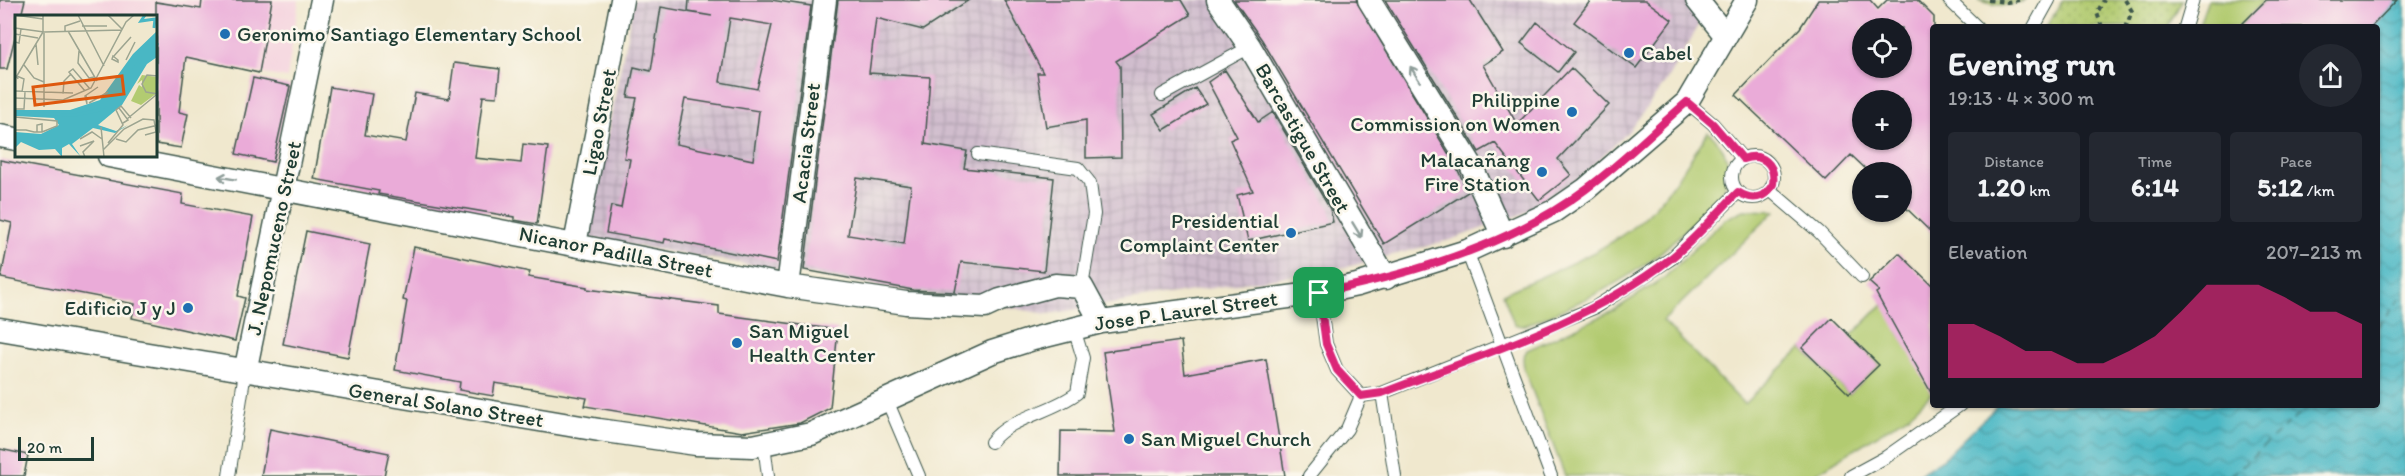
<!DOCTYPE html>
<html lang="en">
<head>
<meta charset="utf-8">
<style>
	:root { --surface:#171b24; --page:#242831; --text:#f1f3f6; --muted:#9ea1a6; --accent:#db2777 }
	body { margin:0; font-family:Itim,sans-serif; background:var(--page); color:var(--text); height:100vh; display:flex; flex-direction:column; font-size:22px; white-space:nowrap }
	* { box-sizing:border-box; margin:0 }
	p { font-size:20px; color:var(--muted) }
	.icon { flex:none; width:33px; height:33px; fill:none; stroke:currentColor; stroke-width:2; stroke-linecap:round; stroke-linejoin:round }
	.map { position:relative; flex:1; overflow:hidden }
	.side { position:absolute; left:1930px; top:24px; width:450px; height:384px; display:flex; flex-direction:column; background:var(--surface); border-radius:6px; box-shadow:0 2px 4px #0004 }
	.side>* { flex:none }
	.buttons { position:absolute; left:1852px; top:18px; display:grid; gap:12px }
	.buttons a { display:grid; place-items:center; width:60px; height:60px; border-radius:50%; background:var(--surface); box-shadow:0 2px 4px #0004; font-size:30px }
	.scale { position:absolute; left:18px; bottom:15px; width:76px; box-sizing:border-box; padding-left:6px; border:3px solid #1f3d34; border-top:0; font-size:16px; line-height:21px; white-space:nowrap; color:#1f3d34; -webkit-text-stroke:4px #fbf7ec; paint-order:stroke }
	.pin { position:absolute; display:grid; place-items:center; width:51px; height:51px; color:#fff; margin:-26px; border-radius:12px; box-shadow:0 3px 9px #0006 }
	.round { display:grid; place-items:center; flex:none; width:63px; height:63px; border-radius:32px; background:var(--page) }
	.headline { display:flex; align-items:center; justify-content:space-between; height:102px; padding:0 18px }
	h1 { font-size:33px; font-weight:700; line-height:45px }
	.metrics { display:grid; grid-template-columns:repeat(3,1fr); gap:9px; height:102px; padding:6px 18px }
	.metrics div { display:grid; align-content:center; border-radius:6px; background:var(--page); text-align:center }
	.metrics b { font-size:26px; font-weight:700 }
	.metrics small { font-size:16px; font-weight:400 }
	.metrics p { font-size:16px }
	.chart { height:168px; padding:12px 18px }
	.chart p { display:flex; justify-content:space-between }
	.chart svg { width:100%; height:108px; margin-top:6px; fill:var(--accent); opacity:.7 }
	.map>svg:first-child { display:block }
	.built { fill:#f4cfdd }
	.industrial { fill:url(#industrial-grid) }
	.grass { fill:#b2cb71; stroke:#688452; stroke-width:1.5 }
	.park { fill:url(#park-dots); stroke:#688452; stroke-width:1.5 }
	.water { fill:url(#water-waves); stroke:#347a7c; stroke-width:1.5 }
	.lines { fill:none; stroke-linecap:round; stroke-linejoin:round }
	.ferry { stroke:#2a5c58; stroke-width:1.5; stroke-dasharray:8 6; stroke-linecap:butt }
	.building { fill:#eaabd8; fill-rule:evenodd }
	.service-casing { stroke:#3e574b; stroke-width:14 }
	.minor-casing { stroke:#3e574b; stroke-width:25 }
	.path { stroke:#3e574b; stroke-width:4; stroke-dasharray:4.5 4.5; stroke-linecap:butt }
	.service { stroke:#fff; stroke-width:12 }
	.minor { stroke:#fff; stroke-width:22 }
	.oneway { stroke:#8f9e9a }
	.route-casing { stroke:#fff; stroke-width:12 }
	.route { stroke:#db2777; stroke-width:8 }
	.poi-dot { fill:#1f6fb2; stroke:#fbf7ec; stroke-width:2 }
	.labels { text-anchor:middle; stroke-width:5; stroke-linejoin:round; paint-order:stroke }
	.poi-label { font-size:21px; fill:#1f3d34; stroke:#fbf7ec; text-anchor:start }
	.street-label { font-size:21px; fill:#1f3d34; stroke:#fbf7ec }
	.inset-river { fill:none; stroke:#49b7c4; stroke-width:3 }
	.inset-road { fill:none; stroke:#9ca490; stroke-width:1.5 }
	.view { fill:#de580e; fill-opacity:0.15; stroke:#de580e; stroke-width:3 }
	.inset-edge { fill:none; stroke:#1f3d34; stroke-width:3 }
</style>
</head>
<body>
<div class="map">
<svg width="2405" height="476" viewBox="0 0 2405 476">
	<defs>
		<pattern id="industrial-grid" width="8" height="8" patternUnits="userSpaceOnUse" patternTransform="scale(1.5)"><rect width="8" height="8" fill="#d0bdcd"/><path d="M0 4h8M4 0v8" fill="none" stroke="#b2a3b1"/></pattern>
		<pattern id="park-dots" width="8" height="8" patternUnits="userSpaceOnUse" patternTransform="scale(1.5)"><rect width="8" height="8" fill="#b2cb71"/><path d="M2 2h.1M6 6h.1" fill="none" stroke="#90a65e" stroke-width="1.8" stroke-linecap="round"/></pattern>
		<pattern id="water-waves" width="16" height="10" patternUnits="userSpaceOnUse" patternTransform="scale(1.5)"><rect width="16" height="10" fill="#49b7c4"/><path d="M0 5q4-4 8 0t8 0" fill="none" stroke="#3c96a0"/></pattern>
	</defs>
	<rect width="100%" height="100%" fill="#fbf7ec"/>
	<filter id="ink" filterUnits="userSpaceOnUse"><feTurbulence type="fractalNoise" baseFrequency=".0167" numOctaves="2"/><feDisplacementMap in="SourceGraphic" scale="12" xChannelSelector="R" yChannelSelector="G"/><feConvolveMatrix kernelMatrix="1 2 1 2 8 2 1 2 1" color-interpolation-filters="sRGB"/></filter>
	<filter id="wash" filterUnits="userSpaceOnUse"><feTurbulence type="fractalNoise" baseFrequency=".008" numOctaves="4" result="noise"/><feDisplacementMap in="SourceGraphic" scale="24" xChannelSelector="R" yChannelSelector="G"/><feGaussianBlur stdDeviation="1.35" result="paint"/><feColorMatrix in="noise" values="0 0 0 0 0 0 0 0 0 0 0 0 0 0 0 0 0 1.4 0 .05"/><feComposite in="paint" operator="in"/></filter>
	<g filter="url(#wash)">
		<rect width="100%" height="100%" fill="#f0e8ce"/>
		<path class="built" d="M0 0H299L287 78 167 57 156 16H16V55L0 52Z"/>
		<path class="industrial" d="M634 0H1714L1665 83 1629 131 1579 178 1522 214 1450 240 1351 266 1048 314 587 238Z"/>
		<path class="grass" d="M2208 0H2263L2264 1 2239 27H2198Z
			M1708 132C1729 150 1733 167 1722 194 1700 214 1679 238 1655 257 1617 287 1573 305 1529 324L1521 326 1514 324 1503 294C1551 271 1610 252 1648 214 1672 189 1690 160 1708 132Z
			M1744 210 1775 211 1663 321 1744 404 1802 348 1849 394 1879 365 1850 337 1887 300 1898 332 1933 392 1909 415 1812 476H1565L1524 369 1523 358 1527 350 1613 311 1664 278 1725 219Z"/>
		<path class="park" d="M1978 0H2025C2010 9 1994 5 1978 0Z
			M2063 0H2182L2168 27H2046Z"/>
		<path class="water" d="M2364 0H2405V476H1916L1943 459 1998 405H2378V27H2339Z"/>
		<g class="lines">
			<path class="ferry" d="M2378 326 2405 293
				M2231 476 2309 405"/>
		</g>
		<g id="blocks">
			<path class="building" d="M0 0H25L21 16H16V33L7 69H0Z
				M202 0H272L259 73 186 57 179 112 188 114 181 148 156 144V2L201 9Z
				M689 0H771L811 6 777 262 665 239 664 243 606 233 611 206 621 208 630 159 624 158 637 98 628 97 634 67 651 71 661 7 712 16 688 12ZM730 18 772 25 757 89 720 82ZM685 99 759 111 753 160 676 144Z
				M838 0H969L923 30 876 18 869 73 930 77 925 144 967 151 964 168 1054 178 1044 271 961 262 955 292 913 290 804 270ZM857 178 911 186 904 244 848 235Z
				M1004 0H1181L1190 15 1116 61 1120 66 1121 157 1086 158V120L1046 127 1037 73H1043Z
				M1234 0H1356L1456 166 1468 192 1384 244 1262 40Z
				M1385 0H1470L1503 52 1483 65 1517 124 1571 68 1609 105 1558 159 1571 175 1539 200 1495 143 1479 152Z
				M1591 0H1645L1672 20 1636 68 1574 22Z
				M1818 0H1870L1878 9 1887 0H1917L1934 17V235L1902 204V172H1869L1851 155 1826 181 1736 95 1800 28ZM1863 28H1902V68H1863ZM1863 100H1902V140H1863Z
				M2266 0H2397L2371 27H2239Z
				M1537 22 1574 52 1558 72 1521 43Z
				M454 63 500 69 497 97 483 96 475 158 521 163 523 144 548 147 537 224 514 220V217L378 194 379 191 314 179 330 87 372 94 365 135 406 142 415 93 449 99Z
				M1225 70 1258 122 1273 112 1330 209 1333 222 1248 241 1237 195 1253 191 1230 140 1237 137 1208 82Z
				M253 78 290 86 273 162 236 154Z
				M1195 88 1206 104 1164 130 1153 114Z
				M0 160 183 194 182 204 253 217 238 296 245 298 235 341 132 318 135 304 1 278 12 223 0 220Z
				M306 231 370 244 348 357 283 344Z
				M414 247 530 272 528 277 587 287V289L719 306V314L838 330 830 408 800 423 742 432 585 406 587 398 495 383 493 396 459 390 460 382 395 370 407 301 403 300Z
				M1899 253 1934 287V398L1876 293 1879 291 1869 282Z
				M1832 318 1879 365 1849 394 1802 348Z
				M1181 341 1185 374 1266 359 1285 476H1060L1061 431 1115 432 1103 352Z
				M270 429 389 453 384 476H261Z
				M0 449 28 455 24 476H0Z"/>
		</g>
	</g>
	<g filter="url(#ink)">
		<use href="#blocks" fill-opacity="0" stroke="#3e574b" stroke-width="1.5"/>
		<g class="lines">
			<g class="service-casing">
				<path id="service" d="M1949 0 1977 27
					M2034 27 2049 0
					M2185 27 2193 0
					M1162 95 1250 47
					M1687 102 1713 124 1743 159
					M978 154 1078 168 1090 183 1094 214 1082 287
					M1732 177a21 21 0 1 1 42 0a21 21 0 1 1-42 0Z
					M1770 190 1819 232 1862 277
					M1467 251 1551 476
					M1319 293 1326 344 1337 370 1361 396
					M1382 393 1395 476
					M886 398 919 476
					M991 442C1010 417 1051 413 1077 393L1083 358 1074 329
					M764 444 768 476
					M229 476 245 372
					M1309 476 1347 429 1361 396 1382 393 1594 308 1672 258 1738 192
					M1851 476 1886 457 1960 405"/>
			</g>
			<g class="minor-casing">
				<path id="minor" d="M1218 0 1250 47 1386 278
					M1369 0 1470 163 1503 236
					M1697 0 1725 35
					M0 136 16 139
					M109 156 788 286 906 303 985 307 1000 300 1055 285 1082 287 1101 322
					M575 244 622 0
					M788 286 825 0
					M0 329 599 430 696 444 753 446 811 434 992 352 1033 339 1101 322 1319 293 1357 285 1467 251 1554 211 1586 189 1687 102 1747 0
					M245 372 322 0"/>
			</g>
			<path class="path" d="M1988 0 2007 2 2019 0
				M2125 0 2132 11 2126 27
				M2102 27 2097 13 2104 0"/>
			<use href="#service" class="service"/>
			<use href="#minor" class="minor"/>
		</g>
		<defs><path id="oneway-shaft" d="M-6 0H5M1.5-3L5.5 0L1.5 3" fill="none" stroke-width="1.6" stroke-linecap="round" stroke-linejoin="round" transform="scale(1.5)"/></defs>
		<g class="oneway">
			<use href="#oneway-shaft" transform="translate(1415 74) rotate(-122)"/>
			<use href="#oneway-shaft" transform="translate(227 178) rotate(-170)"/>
			<use href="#oneway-shaft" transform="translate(1357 230) rotate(59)"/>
		</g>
	</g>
	<g class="lines" filter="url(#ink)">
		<g class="route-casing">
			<path id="route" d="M1687 102 1713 124 1743 159C1762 152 1776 164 1773 184 1765 199 1752 201 1738 192 1716 214 1695 240 1670 259 1586 324 1480 355 1382 393L1361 396 1337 370 1326 344 1319 293C1408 275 1513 245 1586 189 1622 163 1653 131 1687 102Z"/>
		</g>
		<use href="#route" class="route"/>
	</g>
	<g class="poi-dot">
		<circle cx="225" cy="34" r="6"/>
		<circle cx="1629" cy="53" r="6"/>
		<circle cx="1572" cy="112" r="6"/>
		<circle cx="1542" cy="172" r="6"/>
		<circle cx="1291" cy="233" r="6"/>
		<circle cx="188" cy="308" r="6"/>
		<circle cx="737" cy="343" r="6"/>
		<circle cx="1129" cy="439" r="6"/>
	</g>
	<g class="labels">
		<g class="poi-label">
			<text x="237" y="41">Geronimo Santiago Elementary School</text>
			<text x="1641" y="60">Cabel</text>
			<text x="1560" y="107" text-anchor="end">Philippine<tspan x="1560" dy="24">Commission on Women</tspan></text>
			<text x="1530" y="167" text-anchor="end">Malacañang<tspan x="1530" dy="24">Fire Station</tspan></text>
			<text x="1279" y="228" text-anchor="end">Presidential<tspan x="1279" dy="24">Complaint Center</tspan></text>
			<text x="176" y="315" text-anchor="end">Edificio J y J</text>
			<text x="749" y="338">San Miguel<tspan x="749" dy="24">Health Center</tspan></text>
			<text x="1141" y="446">San Miguel Church</text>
		</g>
		<g class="street-label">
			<text transform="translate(599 122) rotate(-79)" y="7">Ligao Street</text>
			<text transform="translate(1303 138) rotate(60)" y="7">Barcastigue Street</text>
			<text transform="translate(806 143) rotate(-83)" y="7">Acacia Street</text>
			<text transform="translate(274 238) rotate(-78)" y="7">J. Nepomuceno Street</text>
			<text transform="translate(616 252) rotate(11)" y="7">Nicanor Padilla Street</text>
			<text transform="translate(1186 311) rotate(-8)" y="7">Jose P. Laurel Street</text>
			<text transform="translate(446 405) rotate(9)" y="7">General Solano Street</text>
		</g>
	</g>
	<g transform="translate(15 15)">
		<rect width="142" height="142" fill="#f0e8ce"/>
		<path d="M127 60 142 62V78L126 90 116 86 124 70 127 72V65L122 69Z" fill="#b2cb71"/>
		<path d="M142 16V42L132 49 107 90 83 110 101 116 113 110 100 118 78 113 57 129 66 142 54 129 47 133V142L40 134 24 135 6 127 0 133V117L26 119 44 110 39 103 0 101V95H55L85 85 118 39Z" fill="#49b7c4"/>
		<path class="inset-river" d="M130 0 126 6 140 4 139 13M0 98 60 100 85 95 99 83 125 45 143 28"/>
		<path class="inset-road" d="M0 0 28 4M63 0 89 51M93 0 107 14M67 11H92M0 13 29 17 107 15M53 16 82 66M50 17V11L65 6M0 19 23 23M0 27 4 28 6 14M21 29 23 50M64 36 63 48 74 63 79 62M98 41 103 45V47L97 44ZM98 42 116 22M111 45 120 27M9 50 19 63 29 67M143 61 132 60 127 69 131 77 143 79M0 64 28 17V0M3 64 2 61 9 64 7 77M0 76 58 78M70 76 54 57 58 54 75 74M48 79 49 66 56 59M71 80 72 89 70 81 83 72M0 83 48 85 76 73 111 7 119 0M74 88 93 77M29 92V18M104 93 113 105 108 108M0 94H9L10 77M0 102 42 106V111L27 117M112 104 141 80M86 112 89 142M0 115H11L19 117H27V109L22 110V117M65 124 77 117 87 124M101 124 111 127 123 115 143 110M93 128 108 110 101 95 106 91 116 103M65 131 79 126 68 137 70 142M88 135 109 114 128 104 139 105 141 117 130 120"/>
		<path class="view" d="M107 61 109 79 20 90 18 72Z"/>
		<rect width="142" height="142" class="inset-edge"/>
	</g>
</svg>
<div class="buttons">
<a><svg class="icon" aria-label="locate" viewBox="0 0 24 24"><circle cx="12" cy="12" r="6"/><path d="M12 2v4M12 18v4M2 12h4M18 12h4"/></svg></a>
<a>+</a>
<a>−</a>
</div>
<div class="scale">20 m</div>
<div class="pin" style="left:1319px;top:293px;background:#1e9e55"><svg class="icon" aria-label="arrive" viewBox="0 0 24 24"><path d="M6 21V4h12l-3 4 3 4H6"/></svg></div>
<section class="side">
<div class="headline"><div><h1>Evening run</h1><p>19:13 · 4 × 300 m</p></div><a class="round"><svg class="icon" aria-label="share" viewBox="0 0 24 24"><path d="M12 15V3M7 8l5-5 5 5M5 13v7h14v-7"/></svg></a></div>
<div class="metrics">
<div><p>Distance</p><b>1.20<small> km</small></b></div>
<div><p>Time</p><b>6:14</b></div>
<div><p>Pace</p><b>5:12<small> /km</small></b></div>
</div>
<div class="chart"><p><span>Elevation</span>207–213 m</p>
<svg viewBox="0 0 160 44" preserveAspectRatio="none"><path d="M0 44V22L10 22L20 27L30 33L40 33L50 38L60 38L70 33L80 27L90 17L100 6L110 6L120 6L130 11L140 17L150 17L160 22V44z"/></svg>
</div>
</section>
</div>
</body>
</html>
